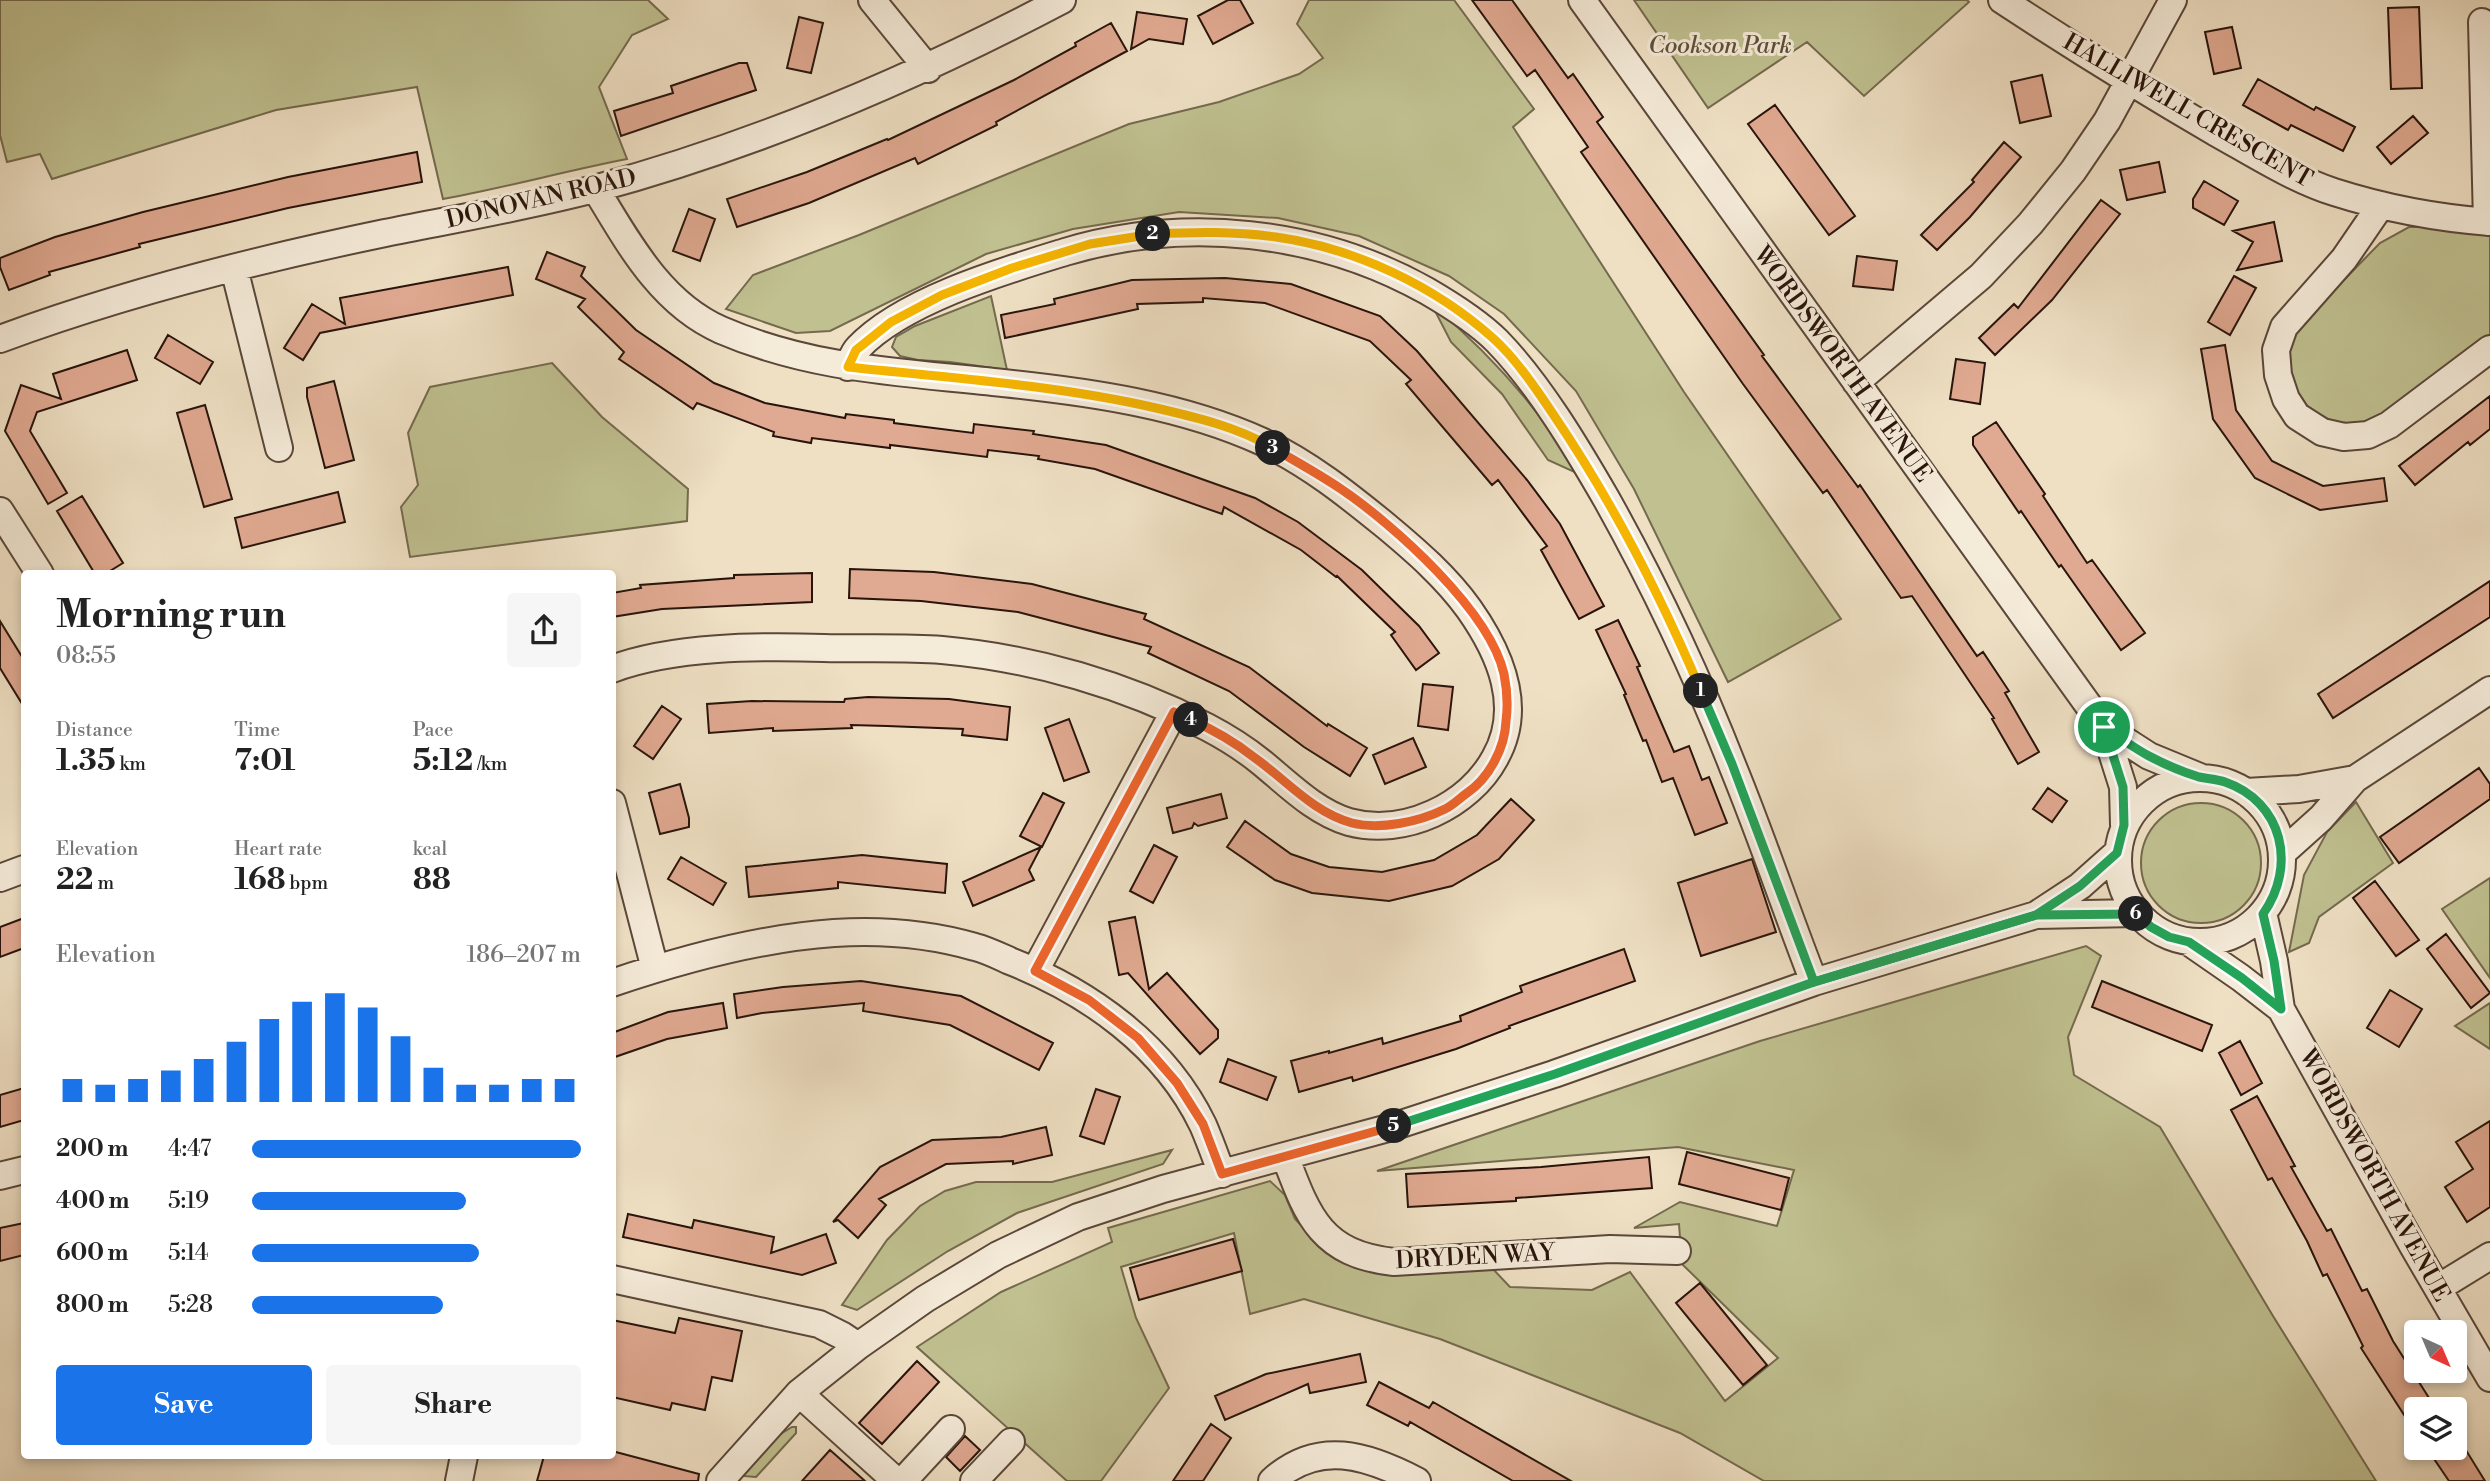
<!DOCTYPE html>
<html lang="en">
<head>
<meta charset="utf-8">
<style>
	:root { --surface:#fff; --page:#f6f6f6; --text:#222; --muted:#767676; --accent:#1a73e8 }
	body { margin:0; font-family:"Libre Bodoni",serif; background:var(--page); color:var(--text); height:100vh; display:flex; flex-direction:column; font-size:26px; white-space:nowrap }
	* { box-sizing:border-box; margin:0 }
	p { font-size:23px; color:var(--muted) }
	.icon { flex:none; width:38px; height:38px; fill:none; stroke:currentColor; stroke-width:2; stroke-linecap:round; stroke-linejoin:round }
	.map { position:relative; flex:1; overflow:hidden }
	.drawer { position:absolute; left:21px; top:570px; width:595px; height:889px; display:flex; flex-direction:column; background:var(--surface); border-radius:7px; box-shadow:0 4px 10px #0003 }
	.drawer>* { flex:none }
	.needle { width:46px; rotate:136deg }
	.tools { position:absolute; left:2404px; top:1320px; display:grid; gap:14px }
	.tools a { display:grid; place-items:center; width:63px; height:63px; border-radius:7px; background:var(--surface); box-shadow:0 4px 10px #0003; font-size:35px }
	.pin { position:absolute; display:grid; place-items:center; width:60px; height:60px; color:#fff; margin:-30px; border:4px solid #fff; border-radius:50%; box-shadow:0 2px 7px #0007 }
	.km { position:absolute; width:35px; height:35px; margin:-18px; border-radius:50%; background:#222; color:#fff; font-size:19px; line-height:35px; text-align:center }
	.round { display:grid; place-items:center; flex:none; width:74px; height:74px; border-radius:7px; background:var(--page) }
	.headline { display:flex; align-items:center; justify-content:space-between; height:119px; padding:0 35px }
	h1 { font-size:38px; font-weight:700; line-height:52px }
	.metrics { display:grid; grid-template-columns:repeat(3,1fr); gap:10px; height:119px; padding:7px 35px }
	.metrics div { display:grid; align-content:center }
	.metrics b { font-size:30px; font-weight:700 }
	.metrics small { font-size:19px; font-weight:400 }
	.metrics p { font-size:19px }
	.chart { height:196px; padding:14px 35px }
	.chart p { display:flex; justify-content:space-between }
	.chart svg { width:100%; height:126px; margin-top:7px; stroke:var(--accent); stroke-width:6 }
	.button { display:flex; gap:14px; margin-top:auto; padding:14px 35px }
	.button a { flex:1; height:80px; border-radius:7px; background:var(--accent); color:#fff; font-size:28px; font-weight:700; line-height:80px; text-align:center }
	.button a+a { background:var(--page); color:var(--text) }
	ul { padding:0 35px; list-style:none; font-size:23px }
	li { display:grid; grid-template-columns:112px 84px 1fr; align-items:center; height:52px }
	li i { height:18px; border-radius:9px; background:var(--accent) }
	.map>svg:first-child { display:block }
	.green { fill:#c0c090; stroke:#746a4e; stroke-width:2 }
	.building { fill:#e0a991; stroke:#29140c; stroke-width:2 }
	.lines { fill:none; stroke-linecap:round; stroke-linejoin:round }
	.minor-casing { stroke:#5a473a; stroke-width:30 }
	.minor { stroke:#f5ebd9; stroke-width:26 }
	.split-1-casing { stroke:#fff; stroke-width:14 }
	.split-2-casing { stroke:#fff; stroke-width:14 }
	.split-3-casing { stroke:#fff; stroke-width:14 }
	.split-4-casing { stroke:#fff; stroke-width:14 }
	.split-5-casing { stroke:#fff; stroke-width:14 }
	.split-6-casing { stroke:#fff; stroke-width:14 }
	.split-7-casing { stroke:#fff; stroke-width:14 }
	.split-1 { stroke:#22a559; stroke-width:9 }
	.split-2 { stroke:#f5b400; stroke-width:9 }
	.split-3 { stroke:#f5b400; stroke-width:9 }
	.split-4 { stroke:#f0652b; stroke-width:9 }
	.split-5 { stroke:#f0652b; stroke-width:9 }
	.split-6 { stroke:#22a559; stroke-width:9 }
	.split-7 { stroke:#22a559; stroke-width:9 }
	.labels { text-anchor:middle; stroke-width:6; stroke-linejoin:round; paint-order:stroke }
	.park-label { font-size:24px; font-style:italic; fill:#5e503a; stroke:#f5ebd9 }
	.street-label { font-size:24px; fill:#29140c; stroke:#f5ebd9 }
</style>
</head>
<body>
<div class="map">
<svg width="2490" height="1481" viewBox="0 0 2490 1481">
	<rect width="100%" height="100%" fill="#efe0c4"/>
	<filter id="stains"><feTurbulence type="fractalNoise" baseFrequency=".00286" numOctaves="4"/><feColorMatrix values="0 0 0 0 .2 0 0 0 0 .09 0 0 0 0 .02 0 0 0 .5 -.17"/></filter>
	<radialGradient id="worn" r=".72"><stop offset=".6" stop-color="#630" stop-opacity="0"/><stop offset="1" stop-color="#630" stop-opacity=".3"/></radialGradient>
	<path class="green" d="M0 0H648L668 19 632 35 599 87 627 159C565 171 504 188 443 199L417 87 276 110 52 179 40 154 7 162 0 135Z
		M1309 0H1454L1534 109 1513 127 1684 392 1841 619 1728 682 1634 489 1576 391 1504 314 1449 276 1359 236 1278 218 1179 212 1073 229 986 254 830 331 796 333 726 309 753 275 859 235 1129 124 1219 102 1299 74 1323 58 1297 24Z
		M1634 0H1967L1969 2 1864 96 1807 42 1708 108Z
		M2409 227H2444L2490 233V334L2386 413 2357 425 2336 423 2310 410 2292 384 2288 353 2297 328 2380 243Z
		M991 296 1007 370 950 362 918 360 900 356 892 347 896 337 915 326Z
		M1432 305C1491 354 1540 410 1581 475L1548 460 1502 394 1451 342Z
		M552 363 602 417 688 489 687 521 410 557 401 507 418 485 408 433 430 387Z
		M2356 802 2393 863 2319 917 2309 943 2289 952 2304 875 2327 832Z
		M2141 863a60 60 0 1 1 120 0a60 60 0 1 1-120 0Z
		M2490 878V978L2442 909Z
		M2086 946 2101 956 2068 1037 2074 1075 2160 1127 2273 1316 2376 1481H1764L1680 1433 1440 1339 1304 1299 1250 1314 1234 1233 1121 1267 1136 1318 1169 1388 1101 1481H1067L917 1347 1001 1292 1112 1242 1108 1228 1270 1181 1285 1195 1295 1219 1327 1252 1492 1268 1510 1287 1592 1290 1630 1272 1725 1401 1778 1358 1682 1264 1679 1224 1634 1228 1680 1202 1777 1226 1794 1170 1678 1147 1377 1171 1760 1041Z
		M2490 1003V1049L2455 1026Z
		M1172 1150 1163 1164 1017 1213 948 1251 857 1310 842 1305 887 1240 920 1206 945 1191 976 1182H1052Z
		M792 1427H796V1433L756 1477 743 1476 779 1435Z"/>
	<path class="building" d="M1228 0H1240L1253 23 1213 44 1198 16Z
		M1472 0H1512L1568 78 1573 74 1603 117 1597 122 1764 355 1762 356 1858 487 1860 485 1977 656 1983 652 2009 691 2005 693 2039 752 2018 764 1992 719 1994 718 1912 596 1901 598 1827 490 1823 493 1743 384 1581 152 1588 147 1535 70 1527 76Z
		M2419 7 2422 88 2391 89 2388 8Z
		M1137 12 1187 19 1183 44 1149 39 1131 49Z
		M799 17 823 23 811 73 787 68Z
		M1111 23 1127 51 996 122 997 125 918 164 915 158 809 203 737 227 727 199 807 172 887 139 888 140 1014 80 1076 46 1075 43Z
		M2232 27 2241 68 2214 74 2205 32Z
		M739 63H747L756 90 621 136 614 111 673 93 671 86Z
		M2042 75 2051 116 2020 123 2011 82Z
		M2258 79 2314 110 2316 107 2355 127 2343 151 2291 125 2288 130 2243 105Z
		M1775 105 1855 216 1829 235 1748 124Z
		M2413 116 2428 133 2391 164 2377 147Z
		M2004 142 2021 157 1970 217 1937 250 1921 235 1974 182 1972 180Z
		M417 152 422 182 288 208 139 244 140 247 49 272 50 275 9 290 0 267V258L55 237 143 212 288 177Z
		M2159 162 2165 192 2127 200 2120 170Z
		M2204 181 2238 201 2224 225 2193 208V199Z
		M2101 200 2120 214 2052 300 1995 355 1979 338 2014 304 2018 308Z
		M689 209 715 219 700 261 673 251Z
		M2274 222 2282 261 2237 270 2253 242 2233 231Z
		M547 252 585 267 581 276 636 330 714 383 765 403 845 418 846 414 894 420V423L973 433 974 424 1034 431 1033 434 1106 445 1255 498 1298 522 1362 570 1419 626 1439 653 1416 670 1391 635 1395 632 1337 576 1336 577 1301 550 1224 507 1222 514 1095 469 1038 459 1039 456 988 450 987 457 890 445V448L812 438 811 443 773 436 774 432 697 403 693 409 619 359 624 352 578 307 585 299 536 279Z
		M1857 256 1897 261 1893 290 1853 286Z
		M508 267 513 295 320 333 303 360 284 348 312 304 345 324 340 298Z
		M2234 276 2256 288 2230 335 2208 322Z
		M1225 278 1291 284 1380 316 1417 351 1527 480 1560 524 1604 606 1579 619 1541 550 1547 546 1498 480 1492 485 1406 384 1411 380 1370 341 1265 303 1203 298V302L1137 304 1138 309 1005 338 1001 315 1055 304 1054 299 1132 280Z
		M168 335 213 362 200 384 155 358Z
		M2225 345 2236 410 2272 461 2323 486 2384 478 2387 501 2320 510 2255 478 2213 419 2201 349Z
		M127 350 137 380 37 412 30 431 67 493 48 504 5 431 21 385 61 399 53 374Z
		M1956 359 1985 363 1980 404 1950 399Z
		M334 381 354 460 325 468 307 397V388Z
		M2490 396V429L2470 445 2468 442 2415 485 2399 466Z
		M205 405 232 499 204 507 177 413Z
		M1996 422 2045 494 2043 496 2087 563 2092 560 2145 633 2121 650 2061 565 2059 567 2021 511 2019 513 1973 445V437Z
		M338 492 345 522 242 548 235 518Z
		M82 496 123 563 105 574H95L57 511Z
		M850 569 934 572 1032 584 1146 614 1144 619 1249 667 1327 726 1328 724 1367 748 1350 776 1304 747 1229 691 1148 653 1151 647 1018 612 921 601 849 598Z
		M812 573V602L662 609 612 617V593L641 588 640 585 734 578V575Z
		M2490 581V617L2333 718 2318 694Z
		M1618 620 1640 666 1637 667 1674 752 1689 746 1702 780 1709 777 1727 823 1695 835 1673 778 1662 782 1646 740 1643 741 1624 695 1626 694 1596 630Z
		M0 621 24 660V707L0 668Z
		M1423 684 1453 687 1448 730 1418 726Z
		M868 697 949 699 1010 707 1007 740 962 735 963 729 887 726 851 725 852 728 773 731V728L709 733 707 704 752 701 844 702 845 699Z
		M662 706 681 719 653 759 634 746Z
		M1069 719 1089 772 1064 781 1045 728Z
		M1413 738 1426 767 1385 784 1373 755Z
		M2479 768 2490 784V799L2399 863 2380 837Z
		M680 784 689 818V827L660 834 649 793Z
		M2048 788 2067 801 2052 822 2033 809Z
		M1043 793 1064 803 1042 847 1020 836Z
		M1221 794 1227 818 1198 826 1194 823 1192 828 1173 833 1167 808Z
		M1511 799 1534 820 1499 859 1452 886 1389 901 1312 893 1275 880 1227 847 1245 821 1291 854 1329 867 1382 872 1434 860 1477 835Z
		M1154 845 1177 857 1153 903 1130 891Z
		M1041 847 1029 870 1034 880 973 906 963 882Z
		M862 855 947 864 945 893 838 882V888L749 897 746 867Z
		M681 857 726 883 713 905 668 879Z
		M1752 859 1776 932 1701 956 1678 883Z
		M2375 881 2419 940 2396 956 2353 898Z
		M1135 917 1149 989 1167 973 1218 1030V1038L1200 1054 1128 973 1119 975 1109 922Z
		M24 918V948L0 957V927Z
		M2446 934 2490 993 2471 1008 2427 949Z
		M1624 949 1635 981 1509 1026 1510 1028 1456 1049 1353 1081 1352 1077 1299 1092 1291 1061 1329 1051V1053L1382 1038 1383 1044 1461 1021 1460 1016 1522 992 1520 986Z
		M861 981 961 996 1053 1043 1039 1070 950 1025 863 1011 864 1003 762 1013 737 1018 734 994 783 987Z
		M2102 981 2212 1025 2202 1051 2092 1007Z
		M2390 990 2422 1009 2399 1047 2367 1028Z
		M723 1003 727 1028 667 1039 612 1058V1033L668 1012Z
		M2240 1041 2262 1083 2241 1095 2219 1053Z
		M1228 1059 1276 1077 1267 1100 1220 1082Z
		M24 1088V1120L0 1127V1095Z
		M1096 1089 1120 1097 1104 1144 1080 1136Z
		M2257 1096 2295 1166 2291 1167 2327 1231 2331 1229 2362 1291 2367 1289 2393 1341 2436 1409H2417V1435L2361 1348 2363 1346 2327 1274 2323 1276 2307 1241 2272 1178 2268 1180 2231 1110Z
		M2490 1121V1207L2467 1222 2445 1187 2473 1169 2456 1142Z
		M1046 1127 1052 1155 1013 1164V1161L946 1164 879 1199 886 1205 858 1238 838 1220 833 1222 880 1167 932 1140 1001 1137Z
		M1687 1152 1789 1178 1781 1210 1679 1184Z
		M1649 1157 1652 1188 1516 1198V1201L1408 1207 1406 1174 1541 1167Z
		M628 1214 692 1228 694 1220 774 1237 771 1253 826 1234 836 1263 802 1275 623 1237Z
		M24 1223V1255L0 1261V1228Z
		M1233 1239 1242 1271 1139 1300 1130 1268Z
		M1700 1283 1767 1365 1743 1385 1676 1303Z
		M679 1318 742 1331 732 1381 712 1377 705 1410 672 1403 670 1410 612 1397V1320L675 1333Z
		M1360 1354 1366 1382 1310 1393 1308 1384 1225 1420 1215 1396 1266 1374Z
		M917 1361 939 1382 882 1444 859 1423Z
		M1379 1382 1429 1408 1433 1402 1571 1481H1513L1410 1422 1408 1426 1367 1405Z
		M1211 1424 1231 1438 1203 1481H1173Z
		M965 1436 980 1450 960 1471 946 1457Z
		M2455 1437 2464 1447 2485 1481H2449L2426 1447H2455Z
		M830 1450 865 1481H802Z
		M612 1451 699 1474 698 1481H537L544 1456H612Z"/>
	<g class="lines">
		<g class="minor-casing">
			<path id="minor" d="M872 0 928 69
				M1582 0 2104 727 2123 787 2124 825
				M2002 0C2072 46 2143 90 2215 132 2253 153 2291 178 2334 192 2384 208 2437 218 2490 222
				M2482 22 2487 222
				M595 188C628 242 660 303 721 330 814 370 904 372 1003 383 1090 392 1182 405 1263 442 1308 463 1348 495 1386 526 1416 551 1446 577 1469 609 1500 653 1524 707 1495 758 1469 806 1404 837 1349 822 1315 812 1288 784 1261 762 1245 749 1226 737 1207 727 1126 685 1033 658 942 650 903 647 863 649 824 648 760 646 673 646 612 669
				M2381 205 2344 259 2284 327 2276 350 2278 375 2286 399 2297 416 2322 432 2344 437 2368 435 2389 425 2490 349
				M234 268 279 448
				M0 339C124 293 255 260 385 233 455 219 525 207 594 189 758 145 912 79 1062 0
				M848 367C851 361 853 353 858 348 902 301 1003 271 1065 252 1185 216 1318 230 1427 291 1451 305 1477 321 1497 341 1539 384 1577 448 1607 500 1655 586 1697 675 1733 767 1762 838 1786 910 1814 982
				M1856 382 1981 276 2030 224 2073 171 2107 121 2173 0
				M0 511 40 574
				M2104 727 2149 756 2200 777
				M2118 860a82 82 0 1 1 164 0a82 82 0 1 1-164 0Z
				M2246 792 2299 789 2355 779
				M612 803 655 969
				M2282 853 2321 818 2355 779 2490 690
				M0 878 24 869
				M2263 913 2274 961 2281 1009 2413 1246 2490 1378
				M2036 915 2080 886 2117 853
				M2189 942 2241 978 2281 1009
				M1035 971 1174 712
				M612 983C683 959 759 938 834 933 880 930 930 934 975 947 987 950 999 956 1010 961 1089 992 1165 1046 1203 1125 1210 1141 1216 1158 1222 1174
				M1285 1156C1308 1217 1321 1254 1394 1262L1610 1249 1677 1251
				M0 1176 24 1170
				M612 1279 819 1324 843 1336 858 1346
				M2438 1288 2490 1256
				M799 1393 896 1481
				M459 1481 464 1456
				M720 1481 799 1393 858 1346 925 1299 998 1255 1078 1217 1163 1189 1392 1127 1554 1074 1814 982 2036 915 2136 913
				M903 1481 951 1429
				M974 1481 1011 1442
				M1272 1481C1318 1439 1367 1455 1417 1481"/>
		</g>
		<use href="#minor" class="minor"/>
	</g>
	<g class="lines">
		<g class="split-1-casing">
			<path id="split-1" d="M1701 691 1732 764 1814 982 2036 915 2080 886 2117 853 2124 825 2123 787 2104 727"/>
		</g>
		<g class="split-2-casing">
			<path id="split-2" d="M1153 234C1194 232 1235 231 1276 237 1355 248 1435 286 1494 339 1516 359 1537 390 1553 414 1612 501 1660 594 1701 691"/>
		</g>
		<g class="split-3-casing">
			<path id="split-3" d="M1153 234 1090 244 1012 268 942 295 891 322 856 350 848 367C951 378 1055 385 1156 408 1195 417 1238 427 1273 448"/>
		</g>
		<g class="split-4-casing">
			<path id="split-4" d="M1191 720C1214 730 1236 743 1255 758 1286 780 1314 813 1352 823 1380 830 1419 822 1445 809 1453 805 1460 798 1467 793 1489 778 1505 748 1506 721 1508 706 1507 689 1504 674 1490 611 1393 524 1341 489 1319 474 1295 461 1273 448"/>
		</g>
		<g class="split-5-casing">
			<path id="split-5" d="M1191 720 1174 712 1035 971 1089 1000 1138 1038 1177 1083 1203 1124 1222 1174 1394 1126"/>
		</g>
		<g class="split-6-casing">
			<path id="split-6" d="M1394 1126 1555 1074 1814 982 2036 915 2136 914"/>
		</g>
		<g class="split-7-casing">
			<path id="split-7" d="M2104 727C2119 737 2134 748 2149 756 2164 764 2183 772 2199 777 2208 779 2217 779 2225 782 2283 802 2297 866 2263 914L2274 961 2281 1009 2242 978 2189 942 2169 937 2151 927 2136 914"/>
		</g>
		<use href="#split-1" class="split-1"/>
		<use href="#split-2" class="split-2"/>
		<use href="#split-3" class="split-3"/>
		<use href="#split-4" class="split-4"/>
		<use href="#split-5" class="split-5"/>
		<use href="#split-6" class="split-6"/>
		<use href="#split-7" class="split-7"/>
	</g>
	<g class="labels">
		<g class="park-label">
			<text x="1720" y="53">Cookson Park</text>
		</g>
		<g class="street-label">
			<text transform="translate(2188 110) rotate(30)" y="8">HALLIWELL CRESCENT</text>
			<text transform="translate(541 198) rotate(-13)" y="8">DONOVAN ROAD</text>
			<text transform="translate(1843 364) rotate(54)" y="8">WORDSWORTH AVENUE</text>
			<text transform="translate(2375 1175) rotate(61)" y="8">WORDSWORTH AVENUE</text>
			<text transform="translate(1475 1256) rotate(-3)" y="8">DRYDEN WAY</text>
		</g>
	</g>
	<rect width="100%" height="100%" filter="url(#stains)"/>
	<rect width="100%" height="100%" fill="url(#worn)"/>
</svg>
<div class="tools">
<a><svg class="needle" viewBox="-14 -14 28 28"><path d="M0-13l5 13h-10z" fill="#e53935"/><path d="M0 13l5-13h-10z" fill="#767676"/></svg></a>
<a><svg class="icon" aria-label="layers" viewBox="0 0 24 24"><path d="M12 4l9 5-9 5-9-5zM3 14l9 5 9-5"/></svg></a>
</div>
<div class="pin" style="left:2104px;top:727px;background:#1e9e55"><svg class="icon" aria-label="arrive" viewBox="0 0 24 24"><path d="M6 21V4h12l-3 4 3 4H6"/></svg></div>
<b class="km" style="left:1701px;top:691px">1</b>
<b class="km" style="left:1153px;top:234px">2</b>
<b class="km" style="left:1273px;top:448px">3</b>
<b class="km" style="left:1191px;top:720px">4</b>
<b class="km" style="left:1394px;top:1126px">5</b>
<b class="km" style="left:2136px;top:914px">6</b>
<section class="drawer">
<div class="headline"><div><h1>Morning run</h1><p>08:55</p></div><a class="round"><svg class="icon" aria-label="share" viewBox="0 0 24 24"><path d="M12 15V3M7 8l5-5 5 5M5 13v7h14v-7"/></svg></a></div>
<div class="metrics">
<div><p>Distance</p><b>1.35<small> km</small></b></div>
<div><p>Time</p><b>7:01</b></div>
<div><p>Pace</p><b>5:12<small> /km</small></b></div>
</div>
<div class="metrics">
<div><p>Elevation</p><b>22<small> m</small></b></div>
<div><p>Heart rate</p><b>168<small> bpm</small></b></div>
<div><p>kcal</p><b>88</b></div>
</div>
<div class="chart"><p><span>Elevation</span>186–207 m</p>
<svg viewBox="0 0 160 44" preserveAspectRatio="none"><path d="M5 44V36M15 44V38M25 44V36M35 44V33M45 44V29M55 44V23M65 44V15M75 44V9M85 44V6M95 44V11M105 44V21M115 44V32M125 44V38M135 44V38M145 44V36M155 44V36"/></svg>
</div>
<ul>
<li><b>200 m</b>4:47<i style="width:100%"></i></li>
<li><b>400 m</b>5:19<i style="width:65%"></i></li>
<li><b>600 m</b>5:14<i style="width:69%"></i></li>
<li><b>800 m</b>5:28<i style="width:58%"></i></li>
</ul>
<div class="button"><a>Save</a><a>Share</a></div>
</section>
</div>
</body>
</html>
